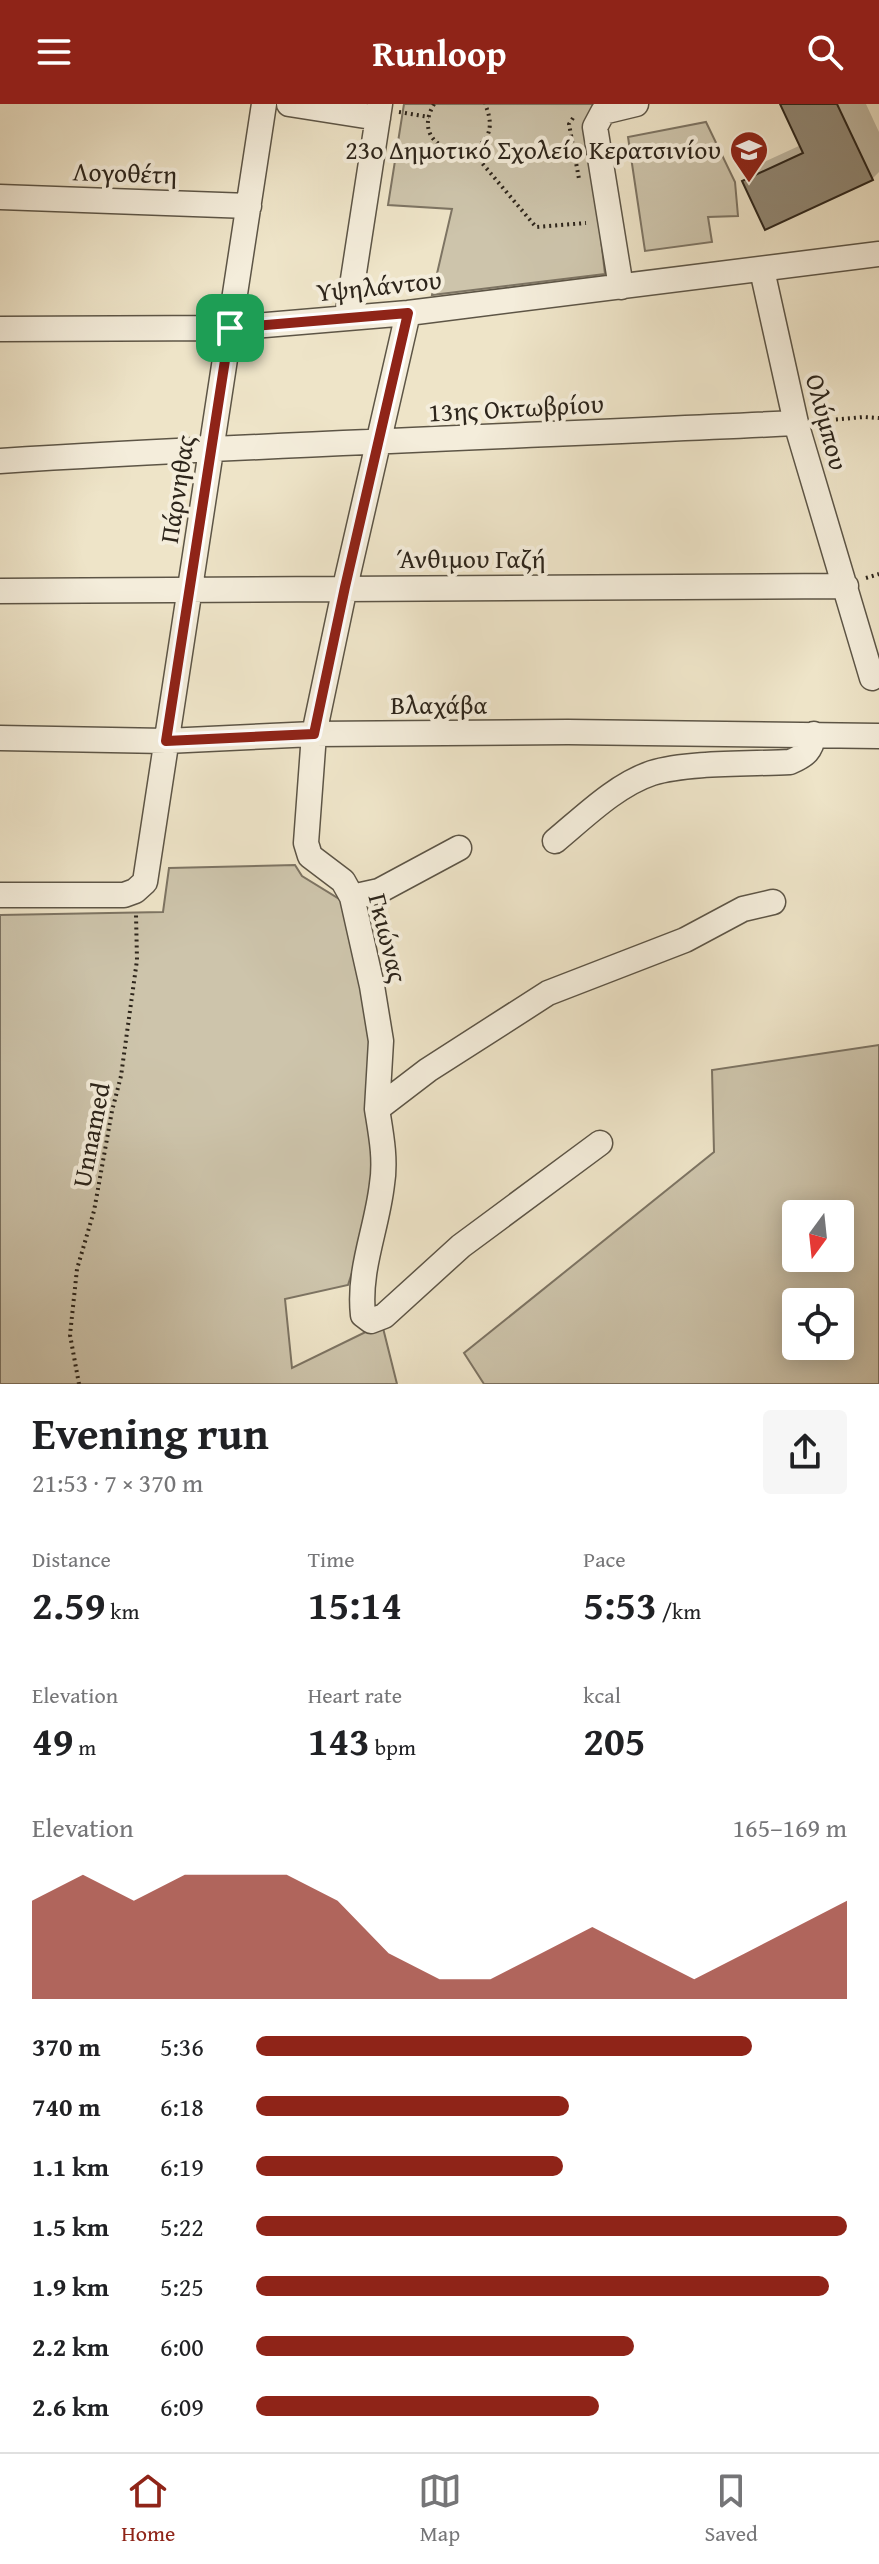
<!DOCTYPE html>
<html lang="en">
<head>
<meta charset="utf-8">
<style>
	:root { --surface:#fff; --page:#f6f6f6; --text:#202124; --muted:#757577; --line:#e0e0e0; --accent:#8f2418 }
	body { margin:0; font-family:"Gentium Book Plus",serif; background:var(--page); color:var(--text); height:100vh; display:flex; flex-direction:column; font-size:30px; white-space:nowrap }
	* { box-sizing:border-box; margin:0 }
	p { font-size:26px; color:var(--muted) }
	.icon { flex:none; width:44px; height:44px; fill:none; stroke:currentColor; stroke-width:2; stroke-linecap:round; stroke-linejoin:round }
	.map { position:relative; height:1280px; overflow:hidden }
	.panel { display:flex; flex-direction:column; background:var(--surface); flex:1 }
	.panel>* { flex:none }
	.needle { width:52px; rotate:195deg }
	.buttons { position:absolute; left:782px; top:1096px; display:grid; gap:16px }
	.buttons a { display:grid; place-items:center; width:72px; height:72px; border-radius:8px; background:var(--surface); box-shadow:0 4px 20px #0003; font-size:40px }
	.pin { position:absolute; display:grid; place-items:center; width:68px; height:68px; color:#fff; margin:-34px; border-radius:16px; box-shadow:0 4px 12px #0006 }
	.round { display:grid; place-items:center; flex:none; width:84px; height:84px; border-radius:8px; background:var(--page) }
	.summary { display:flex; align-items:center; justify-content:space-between; height:136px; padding:0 32px }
	h1 { font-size:44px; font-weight:700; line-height:60px }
	.metrics { display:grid; grid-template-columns:repeat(3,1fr); gap:12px; height:136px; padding:8px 32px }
	.metrics div { display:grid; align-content:center }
	.metrics b { font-size:40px; font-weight:700 }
	.metrics small { font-size:22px; font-weight:400 }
	.metrics p { font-size:22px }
	.chart { height:224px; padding:16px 32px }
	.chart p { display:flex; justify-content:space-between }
	.chart svg { width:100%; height:144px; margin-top:8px; fill:var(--accent); opacity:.7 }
	ul { padding:0 32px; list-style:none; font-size:26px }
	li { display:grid; grid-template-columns:128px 96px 1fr; align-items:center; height:60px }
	li i { height:20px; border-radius:10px; background:var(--accent) }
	header { display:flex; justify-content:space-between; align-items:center; height:104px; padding:0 32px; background:var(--accent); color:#fff; font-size:36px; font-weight:700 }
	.tab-bar { display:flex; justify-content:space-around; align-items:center; height:112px; border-top:2px solid var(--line); background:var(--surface); font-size:22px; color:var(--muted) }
	.tab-bar a { display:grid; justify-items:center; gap:4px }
	.tab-bar .on { color:var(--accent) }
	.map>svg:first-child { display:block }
	.green { fill:#cdc4ab; stroke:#7d7463; stroke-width:2; fill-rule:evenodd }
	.shadow { fill:#0003 }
	.building { fill:#918875; stroke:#2d251b; stroke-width:2 }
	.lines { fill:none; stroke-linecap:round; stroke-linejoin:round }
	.minor-casing { stroke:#5d5546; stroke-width:27 }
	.path { stroke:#2d251b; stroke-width:4; stroke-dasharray:2 4; stroke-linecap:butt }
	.minor { stroke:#f4eddb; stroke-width:24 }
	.route-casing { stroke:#fff; stroke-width:16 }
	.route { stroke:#8f2418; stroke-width:10 }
	.labels { text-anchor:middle; stroke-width:8; stroke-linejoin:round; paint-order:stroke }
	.poi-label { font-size:26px; fill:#2d251b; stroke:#f4eddb; text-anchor:end }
	.street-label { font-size:26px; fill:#2d251b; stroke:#f4eddb }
</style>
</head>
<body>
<header><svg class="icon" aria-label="menu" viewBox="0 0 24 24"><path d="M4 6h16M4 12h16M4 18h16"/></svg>Runloop<svg class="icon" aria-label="search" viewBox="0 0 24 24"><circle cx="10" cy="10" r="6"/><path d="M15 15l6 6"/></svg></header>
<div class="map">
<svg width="879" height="1280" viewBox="0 0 879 1280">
	<rect width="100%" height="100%" fill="#eee4c8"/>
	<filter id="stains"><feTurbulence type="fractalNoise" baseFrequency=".0025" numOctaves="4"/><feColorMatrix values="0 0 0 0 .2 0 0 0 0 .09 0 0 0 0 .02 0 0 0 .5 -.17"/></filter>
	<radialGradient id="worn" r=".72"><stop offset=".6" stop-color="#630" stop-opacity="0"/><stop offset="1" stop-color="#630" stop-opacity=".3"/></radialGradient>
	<path class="green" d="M404 0H621L587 13 605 170 432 191 452 105 388 101Z
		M706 18 735 78 738 112 708 113 712 138 645 147 628 33Z
		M295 761 302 772 344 798 369 906 375 1041 365 1128 348 1181 285 1195 292 1264 382 1220 397 1280H0V811L163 808 169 764Z
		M879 941V1280H484L464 1249 714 1048 712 966ZM796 1110H840V1154H796ZM796 1198H840V1242H796Z"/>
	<path class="shadow" d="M782 0H866L879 28V68L872 75 744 78 764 58 801 41Z"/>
	<path class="building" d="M780 0H837L873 76 765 126 742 77 803 49Z"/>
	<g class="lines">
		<g class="minor-casing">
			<path id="minor" d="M289 0 378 14
				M0 93 249 102
				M762 166 796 319 872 574
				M621 183 595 23 603 8 636 0
				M408 209 345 483 314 630 306 739 310 752 343 777 352 793 372 882 381 937 377 1005 428 966 548 889 685 836 743 805 773 798
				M347 214 380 0
				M0 225 230 224 408 209 879 150
				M0 357C265 340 531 332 796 319
				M0 487 846 482
				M0 634 166 637 314 630 568 628 879 632
				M555 737C584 713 616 681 652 669 687 658 752 660 790 658 806 651 811 647 814 630
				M0 791H124L135 787 145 778 264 0
				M352 793 379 787 459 744
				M377 1005C381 1030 386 1055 382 1080 377 1125 358 1165 363 1211L371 1217 384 1212 461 1142 600 1039"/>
		</g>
		<path class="path" d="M434 0C401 57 514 66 485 0
			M399 8 429 13
			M573 14 569 20 579 75
			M471 46 536 123 586 119
			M818 317 864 313 879 314
			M866 474 879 470
			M79 1280 70 1231 77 1165 94 1107 112 1007 121 972 137 856 136 810"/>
		<use href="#minor" class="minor"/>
	</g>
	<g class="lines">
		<g class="route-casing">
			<path id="route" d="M408 209 345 483 314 630 166 637 230 224Z"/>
		</g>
		<use href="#route" class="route"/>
	</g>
	<defs>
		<g id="school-pin" transform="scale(2)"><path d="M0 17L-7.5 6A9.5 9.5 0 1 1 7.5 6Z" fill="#8f2418" stroke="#f4eddb"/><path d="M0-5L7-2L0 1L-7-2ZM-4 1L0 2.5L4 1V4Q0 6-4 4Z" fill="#fff"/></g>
	</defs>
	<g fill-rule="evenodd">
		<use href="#school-pin" x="749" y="46"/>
	</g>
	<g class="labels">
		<g class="poi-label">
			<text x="721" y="55">23o Δημοτικό Σχολείο Κερατσινίου</text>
		</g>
		<g class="street-label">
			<text transform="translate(125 69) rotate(2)" y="9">Λογοθέτη</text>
			<text transform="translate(379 182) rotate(-6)" y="9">Υψηλάντου</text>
			<text transform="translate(516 304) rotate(-3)" y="9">13ης Οκτωβρίου</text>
			<text transform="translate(827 318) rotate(75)" y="9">Ολύμπου</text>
			<text transform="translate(177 385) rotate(-81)" y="9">Πάρνηθας</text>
			<text x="471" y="464">Άνθιμου Γαζή</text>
			<text x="439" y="610">Βλαχάβα</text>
			<text transform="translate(388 834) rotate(76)" y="9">Γκιώνας</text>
			<text transform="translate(91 1031) rotate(-79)" y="9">Unnamed</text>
		</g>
	</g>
	<rect width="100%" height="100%" filter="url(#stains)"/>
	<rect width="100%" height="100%" fill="url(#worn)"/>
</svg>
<div class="buttons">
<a><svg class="needle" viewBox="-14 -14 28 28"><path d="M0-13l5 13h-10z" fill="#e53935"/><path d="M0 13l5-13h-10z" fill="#757577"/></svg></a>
<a><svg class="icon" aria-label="locate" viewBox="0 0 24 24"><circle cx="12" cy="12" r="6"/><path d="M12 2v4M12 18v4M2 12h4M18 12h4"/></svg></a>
</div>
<div class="pin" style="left:230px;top:224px;background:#1e9e55"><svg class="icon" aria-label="arrive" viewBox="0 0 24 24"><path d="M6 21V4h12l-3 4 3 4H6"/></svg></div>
</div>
<section class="panel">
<div class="summary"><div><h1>Evening run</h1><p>21:53 · 7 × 370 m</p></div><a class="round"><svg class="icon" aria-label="share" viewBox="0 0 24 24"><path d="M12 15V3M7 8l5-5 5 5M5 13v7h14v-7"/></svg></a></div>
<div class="metrics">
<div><p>Distance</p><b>2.59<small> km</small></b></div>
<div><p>Time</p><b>15:14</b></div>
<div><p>Pace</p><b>5:53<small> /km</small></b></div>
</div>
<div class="metrics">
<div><p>Elevation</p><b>49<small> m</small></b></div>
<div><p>Heart rate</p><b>143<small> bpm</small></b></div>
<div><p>kcal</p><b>205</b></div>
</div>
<div class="chart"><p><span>Elevation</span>165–169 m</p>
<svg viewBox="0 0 160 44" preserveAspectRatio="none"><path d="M0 44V14L10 6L20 14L30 6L40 6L50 6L60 14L70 30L80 38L90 38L100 30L110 22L120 30L130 38L140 30L150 22L160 14V44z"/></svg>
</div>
<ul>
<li><b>370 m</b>5:36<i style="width:84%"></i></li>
<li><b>740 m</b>6:18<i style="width:53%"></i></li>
<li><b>1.1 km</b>6:19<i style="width:52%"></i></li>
<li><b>1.5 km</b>5:22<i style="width:100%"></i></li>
<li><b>1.9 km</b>5:25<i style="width:97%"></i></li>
<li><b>2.2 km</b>6:00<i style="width:64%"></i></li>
<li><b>2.6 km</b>6:09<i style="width:58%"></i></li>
</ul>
</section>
<nav class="tab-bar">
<a class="on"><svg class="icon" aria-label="home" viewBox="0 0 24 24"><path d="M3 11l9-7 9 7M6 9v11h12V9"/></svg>Home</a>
<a><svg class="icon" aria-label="map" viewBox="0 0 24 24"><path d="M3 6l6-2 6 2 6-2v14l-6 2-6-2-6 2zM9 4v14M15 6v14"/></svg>Map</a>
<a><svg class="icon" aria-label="saved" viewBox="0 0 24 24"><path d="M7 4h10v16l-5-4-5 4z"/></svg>Saved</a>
</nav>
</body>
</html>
